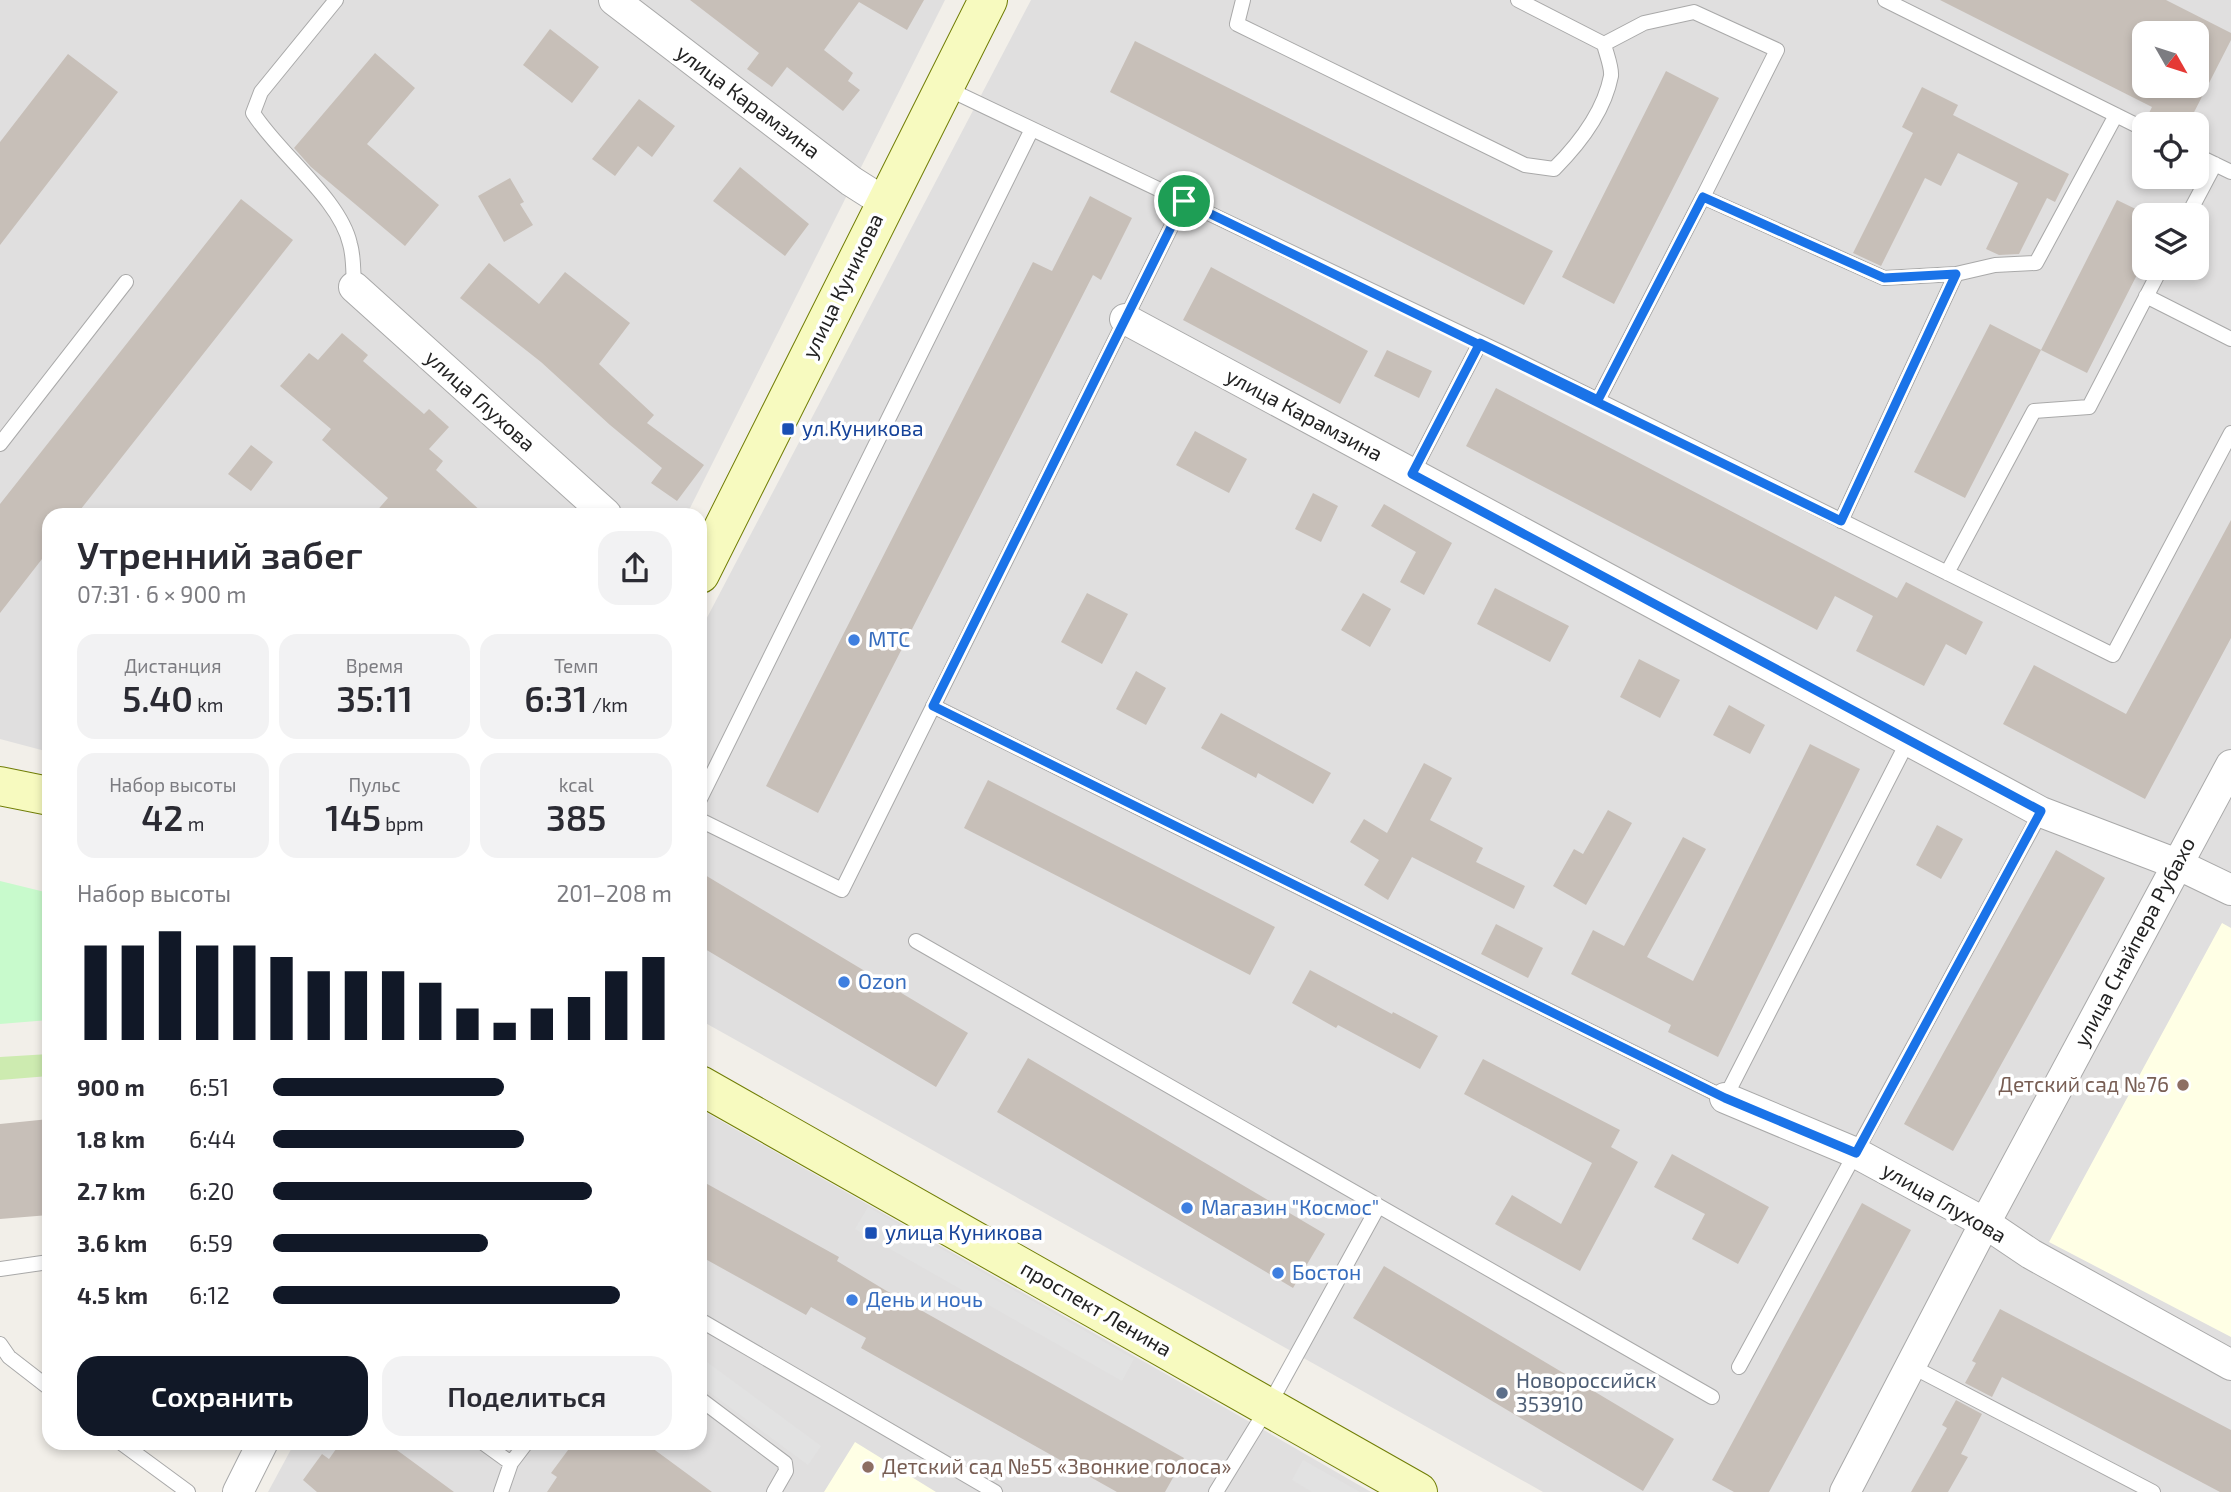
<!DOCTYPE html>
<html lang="ru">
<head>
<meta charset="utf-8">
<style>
	:root { --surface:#fff; --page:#f2f2f3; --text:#2b2b33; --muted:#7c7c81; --accent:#111827 }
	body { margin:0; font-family:"Exo 2",sans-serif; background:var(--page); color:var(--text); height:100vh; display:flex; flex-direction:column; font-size:26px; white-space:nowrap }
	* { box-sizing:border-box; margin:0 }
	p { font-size:23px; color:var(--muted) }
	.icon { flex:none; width:38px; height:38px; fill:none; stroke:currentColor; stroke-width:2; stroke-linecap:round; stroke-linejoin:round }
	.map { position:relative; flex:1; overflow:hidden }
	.details { position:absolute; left:42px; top:508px; width:665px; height:942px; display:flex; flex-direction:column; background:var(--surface); border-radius:21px; box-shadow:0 4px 10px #0003 }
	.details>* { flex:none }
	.needle { width:46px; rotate:129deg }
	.controls { position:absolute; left:2132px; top:21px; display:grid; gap:14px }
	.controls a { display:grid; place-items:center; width:77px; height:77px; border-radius:14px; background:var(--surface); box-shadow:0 4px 10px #0003; font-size:35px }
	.pin { position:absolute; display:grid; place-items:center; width:60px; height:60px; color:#fff; margin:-30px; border:4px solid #fff; border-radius:50%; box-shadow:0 2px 7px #0007 }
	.round { display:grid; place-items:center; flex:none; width:74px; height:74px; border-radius:21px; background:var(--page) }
	.headline { display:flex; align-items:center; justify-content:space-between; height:119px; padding:0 35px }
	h1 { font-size:38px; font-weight:600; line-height:52px }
	.stats { display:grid; grid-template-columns:repeat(3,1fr); gap:10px; height:119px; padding:7px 35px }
	.stats div { display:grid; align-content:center; border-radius:18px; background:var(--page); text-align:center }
	.stats b { font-size:35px; font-weight:600 }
	.stats small { font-size:19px; font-weight:400 }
	.stats p { font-size:19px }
	.chart { height:196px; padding:14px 35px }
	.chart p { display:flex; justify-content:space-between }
	.chart svg { width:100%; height:126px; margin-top:7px; stroke:var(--accent); stroke-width:6 }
	.cta { display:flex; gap:14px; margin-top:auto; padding:14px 35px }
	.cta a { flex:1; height:80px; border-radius:21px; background:var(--accent); color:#fff; font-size:28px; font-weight:600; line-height:80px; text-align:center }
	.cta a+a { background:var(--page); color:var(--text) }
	ul { padding:0 35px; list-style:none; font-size:23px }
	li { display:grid; grid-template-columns:112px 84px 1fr; align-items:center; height:52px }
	li i { height:18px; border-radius:9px; background:var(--accent) }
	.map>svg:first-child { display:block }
	.residential { fill:#e0dfdf; fill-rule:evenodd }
	.education { fill:#ffffe5 }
	.grass { fill:#cdebb0 }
	.park { fill:#c8facc }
	.parking { fill:#e2e2e2 }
	.building { fill:#c7bfb8; fill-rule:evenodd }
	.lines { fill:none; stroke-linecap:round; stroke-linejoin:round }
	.lane-casing { stroke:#a9a9a9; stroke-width:16 }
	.street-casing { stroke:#a9a9a9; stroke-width:32 }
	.secondary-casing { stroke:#707d05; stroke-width:40 }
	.lane { stroke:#fff; stroke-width:14 }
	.street { stroke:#fff; stroke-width:30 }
	.secondary { stroke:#f7fabf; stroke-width:38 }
	.route-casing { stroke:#fff; stroke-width:14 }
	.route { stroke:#1a73e8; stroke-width:9 }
	.transit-dot { fill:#1a4fb4; stroke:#fff; stroke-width:2.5 }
	.shop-dot { fill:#3f7fe0; stroke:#fff; stroke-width:2.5 }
	.education-dot { fill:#8d6e63; stroke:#fff; stroke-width:2.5 }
	.service-dot { fill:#5c6f8a; stroke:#fff; stroke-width:2.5 }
	.labels { text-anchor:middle; stroke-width:7; stroke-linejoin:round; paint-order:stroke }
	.street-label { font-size:21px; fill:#222; stroke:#fff }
	.transit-label { font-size:21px; fill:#164399; stroke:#fff; text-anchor:start }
	.shop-label { font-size:21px; fill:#366cbe; stroke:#fff; text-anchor:start }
	.education-label { font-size:21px; fill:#785e54; stroke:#fff; text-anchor:end }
	.service-label { font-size:21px; fill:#4e5e75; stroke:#fff; text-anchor:start }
</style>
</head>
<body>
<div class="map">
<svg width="2231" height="1492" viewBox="0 0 2231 1492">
	<rect width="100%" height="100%" fill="#f2efe9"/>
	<path class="residential" d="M0 0H945L687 514H49V752L0 739Z
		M1031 0H2231V1492H1543L700 1020V631ZM2144 33H2196V86H2144ZM2144 124H2196V177H2144ZM2144 215H2196V268H2144Z
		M700 1109 1222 1406 1371 1492H268L295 1442H700Z"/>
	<path class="education" d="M2222 923 2231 928V1337L2049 1242Z
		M855 1442 936 1492H824Z"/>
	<path class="grass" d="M49 1054V1076L0 1080V1057Z"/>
	<path class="park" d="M0 881 49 893V1020L0 1024Z"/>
	<path class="parking" d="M868 1207 1134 1359 1122 1381 855 1229Z
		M700 1357 821 1446 808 1465 700 1385Z
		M1303 1460 1360 1492H1312L1292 1480Z"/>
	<path class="building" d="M690 0H924L907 30 859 2 824 50 853 73 848 81 860 90 843 111 787 67 772 87 747 69 759 53Z
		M1940 0H2166L2231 33V40L2188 124H2152L2146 119 2152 107ZM2144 33H2196V86H2144Z
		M550 29 599 67 572 103 523 65Z
		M1135 41 1553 251 1524 305 1110 92Z
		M375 53 415 88 367 144 439 205 405 246 311 167 294 148Z
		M68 54 118 92 0 245V142Z
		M1666 71 1719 98 1614 304 1562 277Z
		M1922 87 1958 105 1953 115 2069 174 2055 202 2047 198 2019 254 1999 255 1986 249 2018 183 1958 153 1941 186 1925 178 1881 266 1853 253 1913 133 1902 127Z
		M639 99 675 126 652 157 638 146 615 176 592 159Z
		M740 167 809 224 785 256 713 201Z
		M510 178 524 202 520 204 533 225 504 242 478 196Z
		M1090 196 1132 218 1101 280 1093 275 818 813 766 786 1033 262 1052 271Z
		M241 199 293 240 77 514H49V550L0 613V504Z
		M2117 200 2144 213V261L2087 373 2041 350Z
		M489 263 539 304 565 272 630 323 599 364 654 415 647 423 704 465 677 501 651 483 662 468 610 425 541 362 460 298Z
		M1211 267 1368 351 1340 404 1183 320Z
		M1990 324 2041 350 1965 498 1914 472Z
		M342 333 368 355 363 361 424 414 429 409 449 427 429 449 443 461 436 470 484 514H374L388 498 322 440 331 429 280 386 309 353 318 360Z
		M1387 350 1432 371 1419 398 1374 376Z
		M1496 388 1897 598 1906 582 1983 622 1966 655 1946 644 1924 686 1856 651 1873 616 1835 596 1817 630 1466 446Z
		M1195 431 1247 459 1229 493 1176 465Z
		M251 445 273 462 251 491 228 474Z
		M1313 493 1338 506 1321 542 1295 529Z
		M1384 504 1452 543 1424 595 1400 582 1416 552 1371 526Z
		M2231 520V638L2145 799 2003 724 2034 665 2126 714Z
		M1495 588 1569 626 1550 662 1477 624Z
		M1087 593 1128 614 1102 664 1061 642Z
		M1363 593 1391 609 1370 647 1341 630Z
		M1639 659 1680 680 1660 718 1620 697Z
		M1136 671 1166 688 1146 725 1116 709Z
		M1729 705 1765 725 1750 754 1713 735Z
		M1221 713 1331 773 1313 804 1258 773 1256 778 1201 748Z
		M1810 744 1860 769 1718 1057 1668 1032 1671 1025 1571 974 1593 930 1624 946 1683 837 1706 849 1647 957 1693 981Z
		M1424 763 1452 778 1430 820 1483 848 1476 862 1525 886 1514 909 1412 857 1388 900 1364 885 1379 860 1350 842 1364 819 1387 833Z
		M988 780 1275 927 1250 975 964 828Z
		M1608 810 1632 823 1586 905 1553 886 1574 849 1583 854Z
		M1937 825 1963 839 1941 879 1916 865Z
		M2056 850 2105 878 1953 1151 1904 1124Z
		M700 872 968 1033 936 1087 700 946Z
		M1496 924 1543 948 1528 978 1481 954Z
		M1310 970 1392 1014 1393 1012 1438 1036 1420 1069 1338 1025 1336 1028 1292 1003Z
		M1028 1058 1325 1234 1293 1288 997 1112Z
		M1483 1059 1620 1130 1611 1147 1638 1162 1580 1271 1495 1224 1512 1195 1561 1224 1592 1163 1464 1094Z
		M49 1119V1215L0 1219V1124Z
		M1672 1154 1769 1207 1738 1264 1692 1239 1705 1214 1654 1187Z
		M700 1180 839 1257 837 1261 885 1290 1184 1458 1165 1492H1117L861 1348 866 1338 811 1307 806 1315 700 1256Z
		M1862 1203 1911 1230 1769 1492H1734L1712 1480Z
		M1384 1266 1674 1439 1643 1491 1353 1318Z
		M2000 1309 2231 1430V1492H2220L2002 1377 1992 1397 1965 1383 1976 1363 1972 1361Z
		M1956 1400 1982 1414 1961 1454 1968 1457 1948 1492H1911L1947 1428 1942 1425Z
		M341 1442H386L454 1492H317L303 1480 322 1454 329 1459Z
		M574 1442H644L712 1492H547L557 1477 551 1473Z"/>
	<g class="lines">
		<g class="lane-casing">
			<path id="lane" d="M336 0 261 92 253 113C279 154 340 199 350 244 354 257 353 273 354 287
				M1243 0 1237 24 1525 165 1554 169C1578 145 1604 112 1611 76 1612 67 1606 53 1604 44L1518 0
				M1885 0 2144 129
				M1604 44 1644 23 1694 12 1777 50 1703 197 1884 278 1956 274
				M946 88 1515 359 2113 655 2231 433
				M2196 155 2231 172
				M2188 215 2215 164
				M2146 296 2231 339
				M1598 400 1703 197
				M0 444 126 282
				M1412 474 1480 343
				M1841 521 1956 274 1995 265 2036 263 2116 115
				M1947 573 2034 411 2089 407 2161 268
				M933 706 1725 1098 1908 741
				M700 799 1032 129
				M700 820 842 890 1184 201
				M916 941 1712 1397
				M0 1269 49 1262
				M700 1320 995 1492
				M0 1344 9 1357 49 1388
				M1911 1366 2153 1492
				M1739 1367 2041 812
				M700 1399 785 1463 786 1471 774 1492
				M120 1442 188 1492
				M482 1442 511 1463 501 1492
				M511 1463 527 1442
				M1216 1492 1268 1407 1378 1207"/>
		</g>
		<g class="street-casing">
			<path id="street" d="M614 0 851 181 884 202
				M354 287 606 514
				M1125 319 2041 812 2177 864 2231 890
				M1725 1098 1856 1153 1985 1223 2031 1254 2231 1365
				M238 1492 263 1442
				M1845 1492 1985 1223 2231 765"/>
		</g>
		<g class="secondary-casing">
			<path id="secondary" d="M700 574 988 0
				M0 786 49 796
				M700 1085 1418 1492"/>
		</g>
		<use href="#lane" class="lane"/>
		<use href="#street" class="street"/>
		<use href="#secondary" class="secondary"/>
	</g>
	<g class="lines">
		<g class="route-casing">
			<path id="route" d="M1184 201 933 706 1725 1098 1856 1153 2041 811 1412 474 1480 343 1598 400 1703 197 1884 278 1956 274 1841 521C1623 413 1404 306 1184 201"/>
		</g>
		<use href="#route" class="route"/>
	</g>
	<g class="transit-dot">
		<rect x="781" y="422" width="14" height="14" rx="3.5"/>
		<rect x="864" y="1226" width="14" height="14" rx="3.5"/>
	</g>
	<g class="shop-dot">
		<circle cx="854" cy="640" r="7"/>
		<circle cx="844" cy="982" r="7"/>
		<circle cx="1187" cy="1208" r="7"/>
		<circle cx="1278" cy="1273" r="7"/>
		<circle cx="852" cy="1300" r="7"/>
	</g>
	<g class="education-dot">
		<circle cx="2183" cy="1085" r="7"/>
		<circle cx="868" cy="1467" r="7"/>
	</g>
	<circle class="service-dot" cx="1502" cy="1393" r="7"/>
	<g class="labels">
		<g class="street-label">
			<text transform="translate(748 102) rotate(37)" y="7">улица Карамзина</text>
			<text transform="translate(843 286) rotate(-64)" y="7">улица Куникова</text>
			<text transform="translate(480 401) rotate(42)" y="7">улица Глухова</text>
			<text transform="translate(1304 415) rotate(28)" y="7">улица Карамзина</text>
			<text transform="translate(2135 942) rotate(-62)" y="7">улица Снайпера Рубахо</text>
			<text transform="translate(1944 1203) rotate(30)" y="7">улица Глухова</text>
			<text transform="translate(1096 1309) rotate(30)" y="7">проспект Ленина</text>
		</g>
		<g class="transit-label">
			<text x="802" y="436">ул.Куникова</text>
			<text x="885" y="1240">улица Куникова</text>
		</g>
		<g class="shop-label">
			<text x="868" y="647">МТС</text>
			<text x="858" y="989">Ozon</text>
			<text x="1201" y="1215">Магазин "Космос"</text>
			<text x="1292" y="1280">Бостон</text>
			<text x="866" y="1307">День и ночь</text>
		</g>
		<g class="education-label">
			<text x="2169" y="1092">Детский сад №76</text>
			<text x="882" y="1474" text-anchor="start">Детский сад №55 «Звонкие голоса»</text>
		</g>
		<g class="service-label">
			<text x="1516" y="1388">Новороссийск<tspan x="1516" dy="24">353910</tspan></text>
		</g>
	</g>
</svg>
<div class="controls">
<a><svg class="needle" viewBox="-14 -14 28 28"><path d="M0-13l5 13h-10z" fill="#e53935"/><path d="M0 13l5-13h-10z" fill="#7c7c81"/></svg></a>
<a><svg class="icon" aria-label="locate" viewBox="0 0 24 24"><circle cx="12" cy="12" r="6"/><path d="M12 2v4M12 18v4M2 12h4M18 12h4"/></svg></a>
<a><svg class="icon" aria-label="layers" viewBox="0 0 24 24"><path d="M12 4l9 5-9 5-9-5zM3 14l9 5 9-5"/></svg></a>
</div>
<div class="pin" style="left:1184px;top:201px;background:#1e9e55"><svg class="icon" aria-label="arrive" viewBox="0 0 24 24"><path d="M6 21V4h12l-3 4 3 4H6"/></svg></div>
<section class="details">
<div class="headline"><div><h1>Утренний забег</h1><p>07:31 · 6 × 900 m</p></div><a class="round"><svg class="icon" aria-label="share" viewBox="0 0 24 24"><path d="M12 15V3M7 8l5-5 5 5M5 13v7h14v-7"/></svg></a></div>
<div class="stats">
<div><p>Дистанция</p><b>5.40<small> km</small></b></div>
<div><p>Время</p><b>35:11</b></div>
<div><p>Темп</p><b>6:31<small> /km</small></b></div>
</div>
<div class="stats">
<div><p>Набор высоты</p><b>42<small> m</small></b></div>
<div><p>Пульс</p><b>145<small> bpm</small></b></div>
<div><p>kcal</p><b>385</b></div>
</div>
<div class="chart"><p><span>Набор высоты</span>201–208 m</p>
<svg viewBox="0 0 160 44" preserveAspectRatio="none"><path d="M5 44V11M15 44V11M25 44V6M35 44V11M45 44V11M55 44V15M65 44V20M75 44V20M85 44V20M95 44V24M105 44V33M115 44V38M125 44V33M135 44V29M145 44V20M155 44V15"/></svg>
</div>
<ul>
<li><b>900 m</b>6:51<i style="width:58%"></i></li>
<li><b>1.8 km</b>6:44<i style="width:63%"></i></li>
<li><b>2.7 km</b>6:20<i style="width:80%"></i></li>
<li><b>3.6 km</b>6:59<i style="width:54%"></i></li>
<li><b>4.5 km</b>6:12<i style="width:87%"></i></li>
</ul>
<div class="cta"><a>Сохранить</a><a>Поделиться</a></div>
</section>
</div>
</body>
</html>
